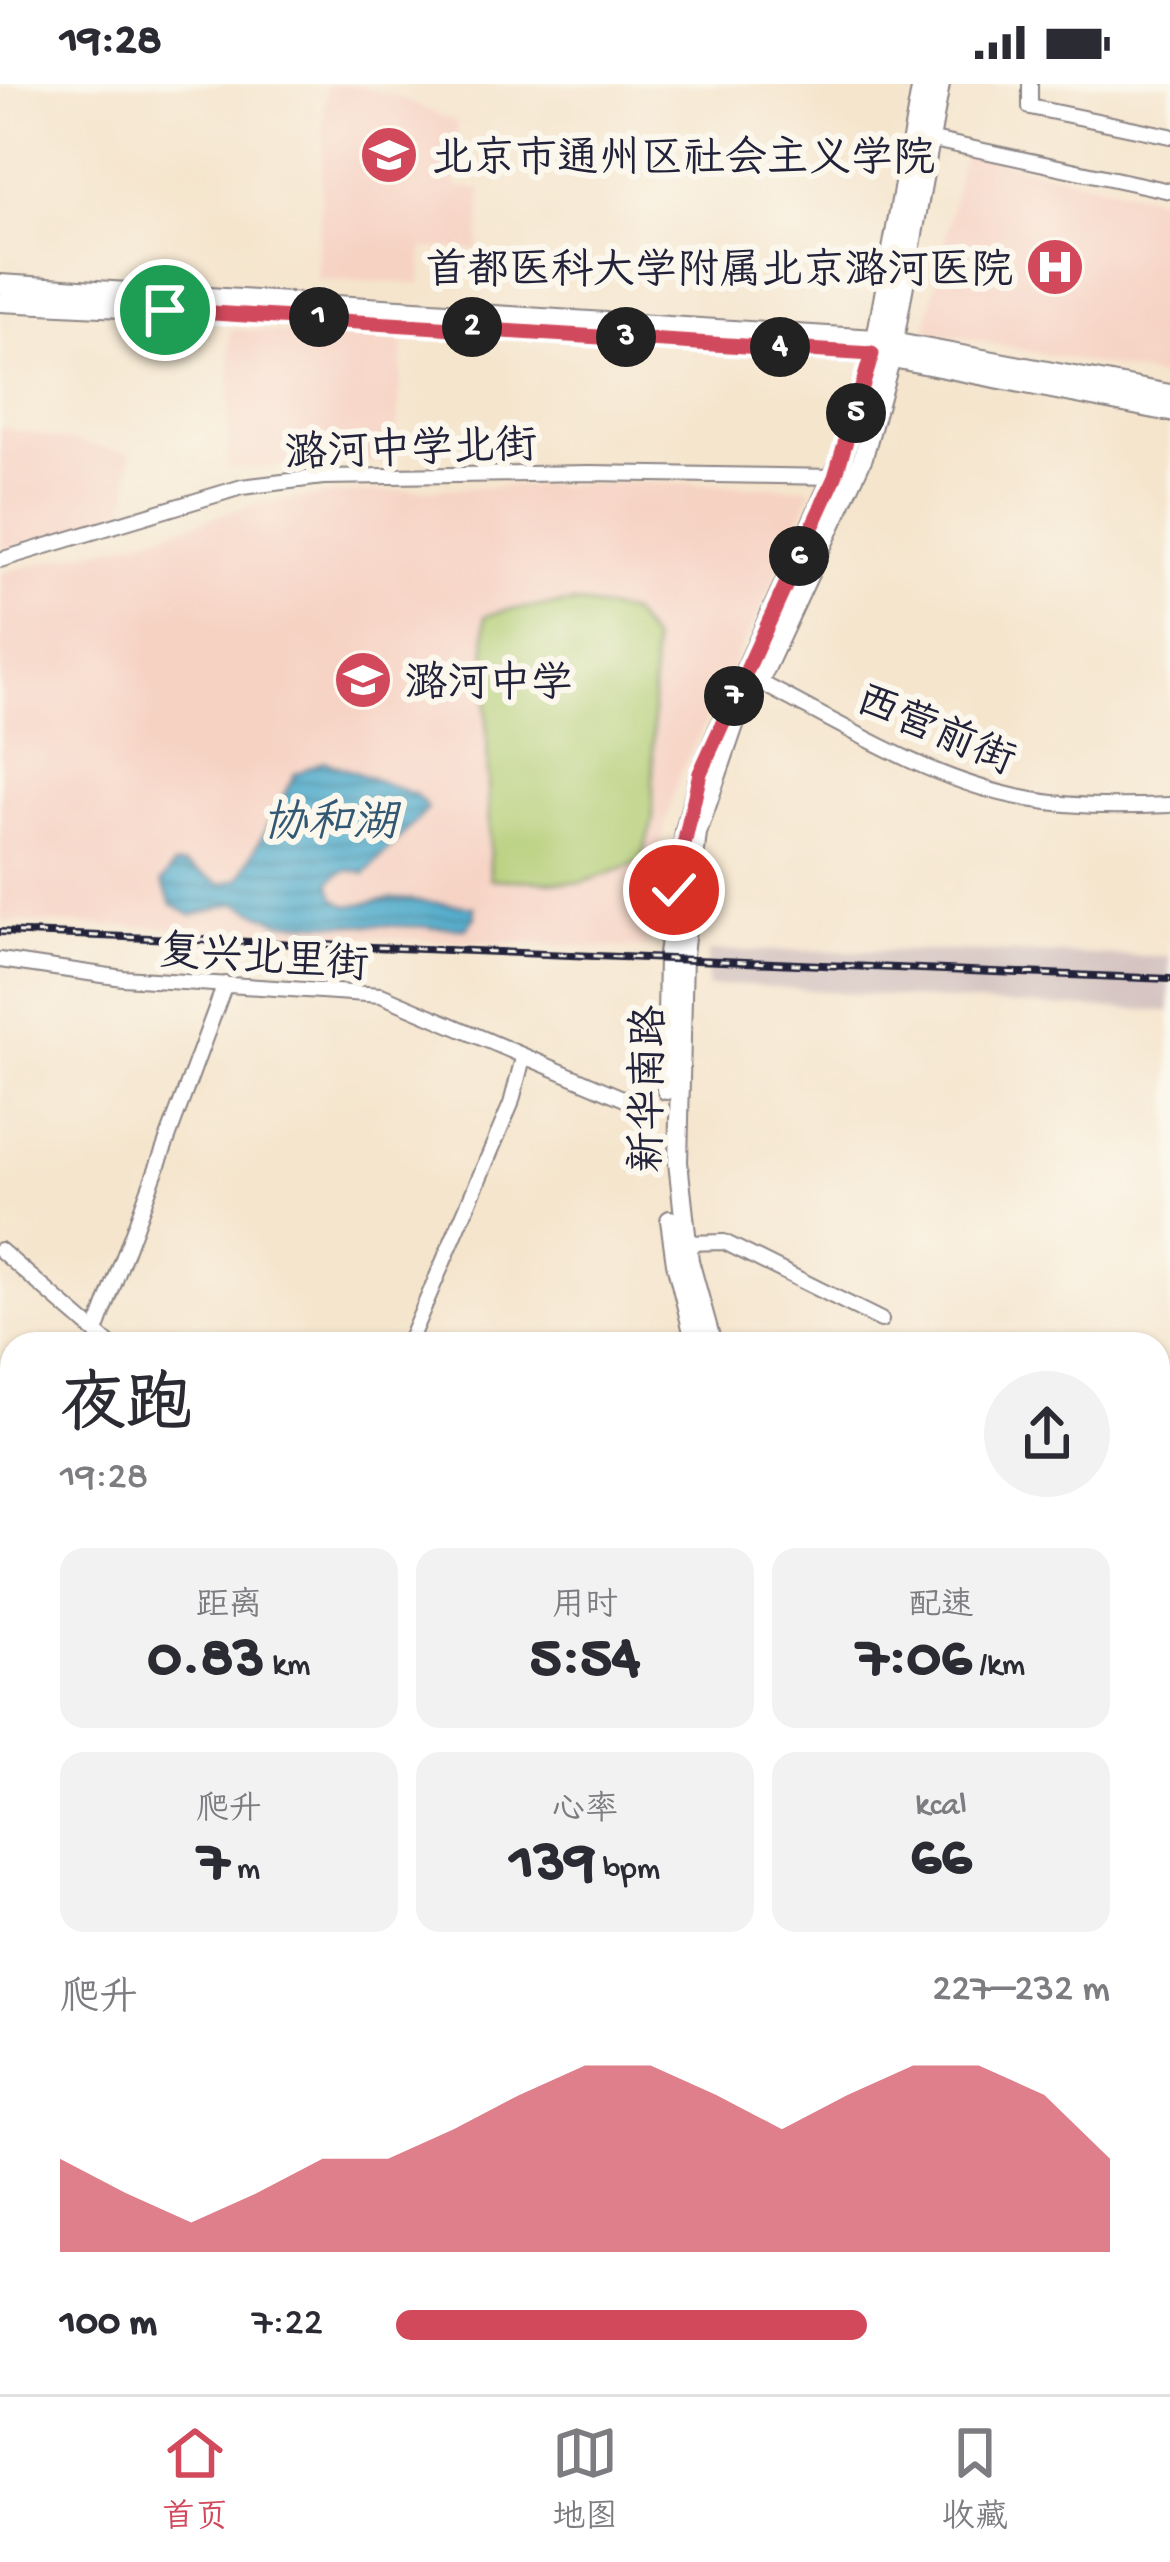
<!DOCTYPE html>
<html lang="zh">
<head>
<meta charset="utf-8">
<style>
	:root { --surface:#fff; --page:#f2f2f3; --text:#2b2b33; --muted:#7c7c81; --line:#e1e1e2; --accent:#d1495b }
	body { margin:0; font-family:"Gochi Hand","LXGW WenKai TC",sans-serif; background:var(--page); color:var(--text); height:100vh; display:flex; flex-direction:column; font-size:45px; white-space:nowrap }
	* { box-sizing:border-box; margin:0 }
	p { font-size:39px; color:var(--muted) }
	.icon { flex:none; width:66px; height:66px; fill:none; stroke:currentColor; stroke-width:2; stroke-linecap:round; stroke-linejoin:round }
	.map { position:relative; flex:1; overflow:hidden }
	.details { position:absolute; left:0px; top:1248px; width:1170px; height:1062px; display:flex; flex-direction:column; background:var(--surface); border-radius:36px 36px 0 0; box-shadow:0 3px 9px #0004 }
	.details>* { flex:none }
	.pin { position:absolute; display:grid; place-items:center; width:102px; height:102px; color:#fff; margin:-51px; border:6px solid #fff; border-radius:50%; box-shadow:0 3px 12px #0007 }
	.km { position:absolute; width:60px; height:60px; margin:-30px; border-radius:50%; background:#222; color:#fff; font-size:33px; line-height:60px; text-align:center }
	.round { display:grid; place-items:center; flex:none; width:126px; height:126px; border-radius:63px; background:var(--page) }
	.head { display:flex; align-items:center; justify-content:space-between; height:204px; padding:0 60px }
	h1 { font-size:66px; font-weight:700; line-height:90px }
	.metrics { display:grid; grid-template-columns:repeat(3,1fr); gap:18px; height:204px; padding:12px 60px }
	.metrics div { display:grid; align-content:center; border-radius:24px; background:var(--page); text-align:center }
	.metrics b { font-size:60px; font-weight:700 }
	.metrics small { font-size:33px; font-weight:400 }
	.metrics p { font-size:33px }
	.chart { height:336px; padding:24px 60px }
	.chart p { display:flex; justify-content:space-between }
	.chart svg { width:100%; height:216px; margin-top:12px; fill:var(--accent); opacity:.7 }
	ul { padding:0 60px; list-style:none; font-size:39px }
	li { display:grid; grid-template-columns:192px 144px 1fr; align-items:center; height:90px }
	li i { height:30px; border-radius:15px; background:var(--accent) }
	.status { display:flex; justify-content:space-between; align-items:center; height:84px; padding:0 60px; background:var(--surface); direction:ltr }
	.status svg { height:33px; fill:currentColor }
	.tabs { display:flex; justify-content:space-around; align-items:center; height:168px; border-top:3px solid var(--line); background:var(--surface); font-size:33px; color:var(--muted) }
	.tabs a { display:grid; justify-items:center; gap:6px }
	.tabs .selected { color:var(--accent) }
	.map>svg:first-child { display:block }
	.built { fill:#f6d2c3 }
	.industrial { fill:#d1bfbd }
	.green { fill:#b1cc72; stroke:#6a7756; stroke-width:3 }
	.water { fill:url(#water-rules); stroke:#366682; stroke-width:3 }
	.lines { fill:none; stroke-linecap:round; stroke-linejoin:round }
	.highway-tunnel { stroke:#cbbeb0; stroke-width:21; stroke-dasharray:21 10; stroke-linecap:butt }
	.minor-casing { stroke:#8c8484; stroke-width:18 }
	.major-casing { stroke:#8c8484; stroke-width:22 }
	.highway-casing { stroke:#8c8484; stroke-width:26 }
	.minor { stroke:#fff; stroke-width:14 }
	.major { stroke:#fff; stroke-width:18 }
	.highway { stroke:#fff; stroke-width:21 }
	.rail-casing { stroke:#22223b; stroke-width:8 }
	.rail { stroke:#fbf7ec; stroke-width:3; stroke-dasharray:9; stroke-linecap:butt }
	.route-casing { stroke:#fff; stroke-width:24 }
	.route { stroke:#d1495b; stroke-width:15 }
	.labels { text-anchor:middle; stroke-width:12; stroke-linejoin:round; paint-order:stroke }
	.poi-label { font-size:42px; fill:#22223b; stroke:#fbf7ec; text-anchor:start }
	.street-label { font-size:42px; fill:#22223b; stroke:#fbf7ec }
	.water-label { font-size:45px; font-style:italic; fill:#325874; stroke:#fbf7ec }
</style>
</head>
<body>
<div class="status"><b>19:28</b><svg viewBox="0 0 49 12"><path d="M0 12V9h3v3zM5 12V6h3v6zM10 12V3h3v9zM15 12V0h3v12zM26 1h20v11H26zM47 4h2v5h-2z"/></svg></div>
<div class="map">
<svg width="1170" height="2310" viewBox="0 0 1170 2310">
	<defs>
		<pattern id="water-rules" width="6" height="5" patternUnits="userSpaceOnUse" patternTransform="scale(3)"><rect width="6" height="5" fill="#4ba9ca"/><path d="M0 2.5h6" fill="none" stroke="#3e89a5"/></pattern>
	</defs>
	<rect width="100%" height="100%" fill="#fbf7ec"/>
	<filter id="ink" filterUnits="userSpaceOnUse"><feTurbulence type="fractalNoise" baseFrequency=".00833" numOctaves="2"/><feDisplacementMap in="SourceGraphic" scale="24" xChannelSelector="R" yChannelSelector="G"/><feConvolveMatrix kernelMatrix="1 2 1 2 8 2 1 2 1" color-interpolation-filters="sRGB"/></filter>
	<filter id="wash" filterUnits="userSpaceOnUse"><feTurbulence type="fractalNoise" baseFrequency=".004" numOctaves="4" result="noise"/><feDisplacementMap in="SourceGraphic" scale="48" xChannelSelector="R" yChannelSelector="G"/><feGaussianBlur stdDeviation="2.7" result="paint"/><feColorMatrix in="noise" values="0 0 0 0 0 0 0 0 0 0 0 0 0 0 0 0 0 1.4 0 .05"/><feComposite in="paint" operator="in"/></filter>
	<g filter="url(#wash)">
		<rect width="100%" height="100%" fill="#f5e5cd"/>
		<path class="built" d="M326 0H353L397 13 458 39 455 103 482 105 479 166 423 164 421 200 317 195Z
			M963 70 1170 116V295L926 247Z
			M230 245 403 257 395 377 228 384Z
			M0 343 131 369 126 429 54 457 0 465Z
			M629 398 812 404 772 502 679 691 663 749 647 865 0 837V489L148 454 258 419 343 409Z
			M897 2298H1133L1132 2310H897Z"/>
		<path class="industrial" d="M708 867H944L1170 873V927L992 920 748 901 707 903Z"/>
		<path class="green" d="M574 519 631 529 653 559V736L641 778 581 799 490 795 485 532 506 526Z"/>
		<path class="water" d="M324 677 416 711 428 725 365 790C348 784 341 785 330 799L335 814 349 822 393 814 474 823 475 833 466 844 279 838 236 819 191 831 172 820 162 798 174 781H185L222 800 240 794 295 690Z"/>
	</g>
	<g filter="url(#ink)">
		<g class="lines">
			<path class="highway-tunnel" d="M1158 1719H1170
				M0 1747 12 1748"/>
			<g class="minor-casing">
				<path id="minor" d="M1030 0V23L1170 52
					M933 56 1170 107
					M0 476 242 403 323 393 590 389 835 393
					M759 598C841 640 923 692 1013 712 1064 724 1118 723 1170 721
					M0 876 123 894 381 911 646 1024
					M686 1159 724 1158 881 1236
					M0 1166 109 1260
					M96 1248 225 900
					M408 1260 511 1020 523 974
					M0 1682 12 1686
					M1158 1685 1170 1686
					M1158 1754H1170
					M0 1821 12 1825
					M0 1930 12 1895
					M0 2042 12 2007
					M0 2070 12 2074
					M1158 2118 1170 2122
					M0 2157 5 2155 12 2134
					M1158 2169 1170 2176
					M1 2184 10 2187 3 2310
					M50 2298 121 2302V2310
					M522 2300 540 2298
					M14 2310 24 2298
					M143 2310 144 2298"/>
			</g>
			<g class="major-casing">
				<path id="major" d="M0 200 876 255 1170 310
					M0 218 307 233 872 270 1170 328
					M666 1006 668 870 685 747 700 689 723 635 846 364 876 255 922 0
					M670 1136 676 1179 696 1260
					M712 1260 689 1177 678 1078 683 871 697 749 734 641 759 598 863 373 891 273 940 0
					M1158 1706H1170
					M1158 1734H1170
					M1158 1919 1170 1932
					M442 2310 449 2298
					M464 2310 471 2298"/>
			</g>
			<g class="highway-casing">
				<path id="highway" d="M0 1696 12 1701
					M0 1721 12 1726
					M1158 2137 1170 2141
					M1158 2158 1170 2162"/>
			</g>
			<use href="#minor" class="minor"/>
			<use href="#major" class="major"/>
			<use href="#highway" class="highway"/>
			<g class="rail-casing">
				<path id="rail" d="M0 848 1170 895
					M0 1751 12 1755
					M1158 2182 1170 2186"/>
			</g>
			<use href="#rail" class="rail"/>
		</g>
	</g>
	<g class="lines" filter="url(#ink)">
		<g class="route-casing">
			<path id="route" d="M165 226 872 270 835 393 700 689 674 806"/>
		</g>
		<use href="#route" class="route"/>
	</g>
	<defs>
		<g id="university-disc" transform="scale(3)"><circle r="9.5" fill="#d1495b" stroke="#fbf7ec"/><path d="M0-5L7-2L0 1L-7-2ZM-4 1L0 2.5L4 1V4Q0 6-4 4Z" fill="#fff"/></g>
		<g id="hospital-disc" transform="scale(3)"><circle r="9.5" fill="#d1495b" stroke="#fbf7ec"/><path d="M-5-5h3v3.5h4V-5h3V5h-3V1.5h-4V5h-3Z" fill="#fff"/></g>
		<g id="school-disc" transform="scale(3)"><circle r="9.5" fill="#d1495b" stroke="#fbf7ec"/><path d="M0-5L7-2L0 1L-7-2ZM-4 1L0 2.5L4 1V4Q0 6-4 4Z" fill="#fff"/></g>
	</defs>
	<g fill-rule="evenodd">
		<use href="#university-disc" x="389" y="71"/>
		<use href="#hospital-disc" x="1055" y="183"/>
		<use href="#school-disc" x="363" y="596"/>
	</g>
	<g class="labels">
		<g class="poi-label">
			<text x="431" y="86">北京市通州区社会主义学院</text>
			<text x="1013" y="198" text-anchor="end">首都医科大学附属北京潞河医院</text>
			<text x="405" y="611">潞河中学</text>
		</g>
		<g class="street-label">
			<text transform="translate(411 362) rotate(-2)" y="15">潞河中学北街</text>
			<text transform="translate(937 643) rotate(23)" y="15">西营前街</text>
			<text transform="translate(264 871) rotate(4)" y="15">复兴北里街</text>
			<text transform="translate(645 1005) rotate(-89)" y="15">新华南路</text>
		</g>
		<g class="water-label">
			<text x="330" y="751">协和湖</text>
		</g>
	</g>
</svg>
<div class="pin" style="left:165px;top:226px;background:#1e9e55"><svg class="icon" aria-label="arrive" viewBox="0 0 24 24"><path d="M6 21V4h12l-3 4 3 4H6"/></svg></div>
<div class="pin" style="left:674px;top:806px;background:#d93025"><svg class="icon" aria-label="check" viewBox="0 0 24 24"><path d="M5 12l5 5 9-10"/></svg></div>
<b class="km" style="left:319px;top:233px">1</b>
<b class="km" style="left:472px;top:243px">2</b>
<b class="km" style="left:626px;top:253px">3</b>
<b class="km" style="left:780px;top:263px">4</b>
<b class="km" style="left:856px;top:329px">5</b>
<b class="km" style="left:799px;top:472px">6</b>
<b class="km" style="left:734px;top:612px">7</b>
<section class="details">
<div class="head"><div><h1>夜跑</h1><p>19:28</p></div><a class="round"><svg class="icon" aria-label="share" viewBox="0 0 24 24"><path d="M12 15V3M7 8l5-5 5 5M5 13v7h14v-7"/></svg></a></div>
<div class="metrics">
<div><p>距离</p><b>0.83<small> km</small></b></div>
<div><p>用时</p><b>5:54</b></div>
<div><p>配速</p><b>7:06<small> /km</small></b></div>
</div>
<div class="metrics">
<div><p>爬升</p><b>7<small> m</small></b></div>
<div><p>心率</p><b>139<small> bpm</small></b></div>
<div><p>kcal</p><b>66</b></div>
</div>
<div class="chart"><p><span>爬升</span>227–232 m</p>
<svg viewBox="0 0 160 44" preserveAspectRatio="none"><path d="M0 44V25L10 32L20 38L30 32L40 25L50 25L60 19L70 12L80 6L90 6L100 12L110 19L120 12L130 6L140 6L150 12L160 25V44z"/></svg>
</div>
<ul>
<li><b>100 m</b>7:22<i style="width:66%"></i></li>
</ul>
</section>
</div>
<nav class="tabs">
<a class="selected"><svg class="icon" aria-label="home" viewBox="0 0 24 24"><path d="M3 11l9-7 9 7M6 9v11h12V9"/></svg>首页</a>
<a><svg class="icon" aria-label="map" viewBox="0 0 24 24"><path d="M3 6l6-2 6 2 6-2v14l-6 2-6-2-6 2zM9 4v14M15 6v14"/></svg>地图</a>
<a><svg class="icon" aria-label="saved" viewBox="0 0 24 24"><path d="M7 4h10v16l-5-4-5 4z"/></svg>收藏</a>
</nav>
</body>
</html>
